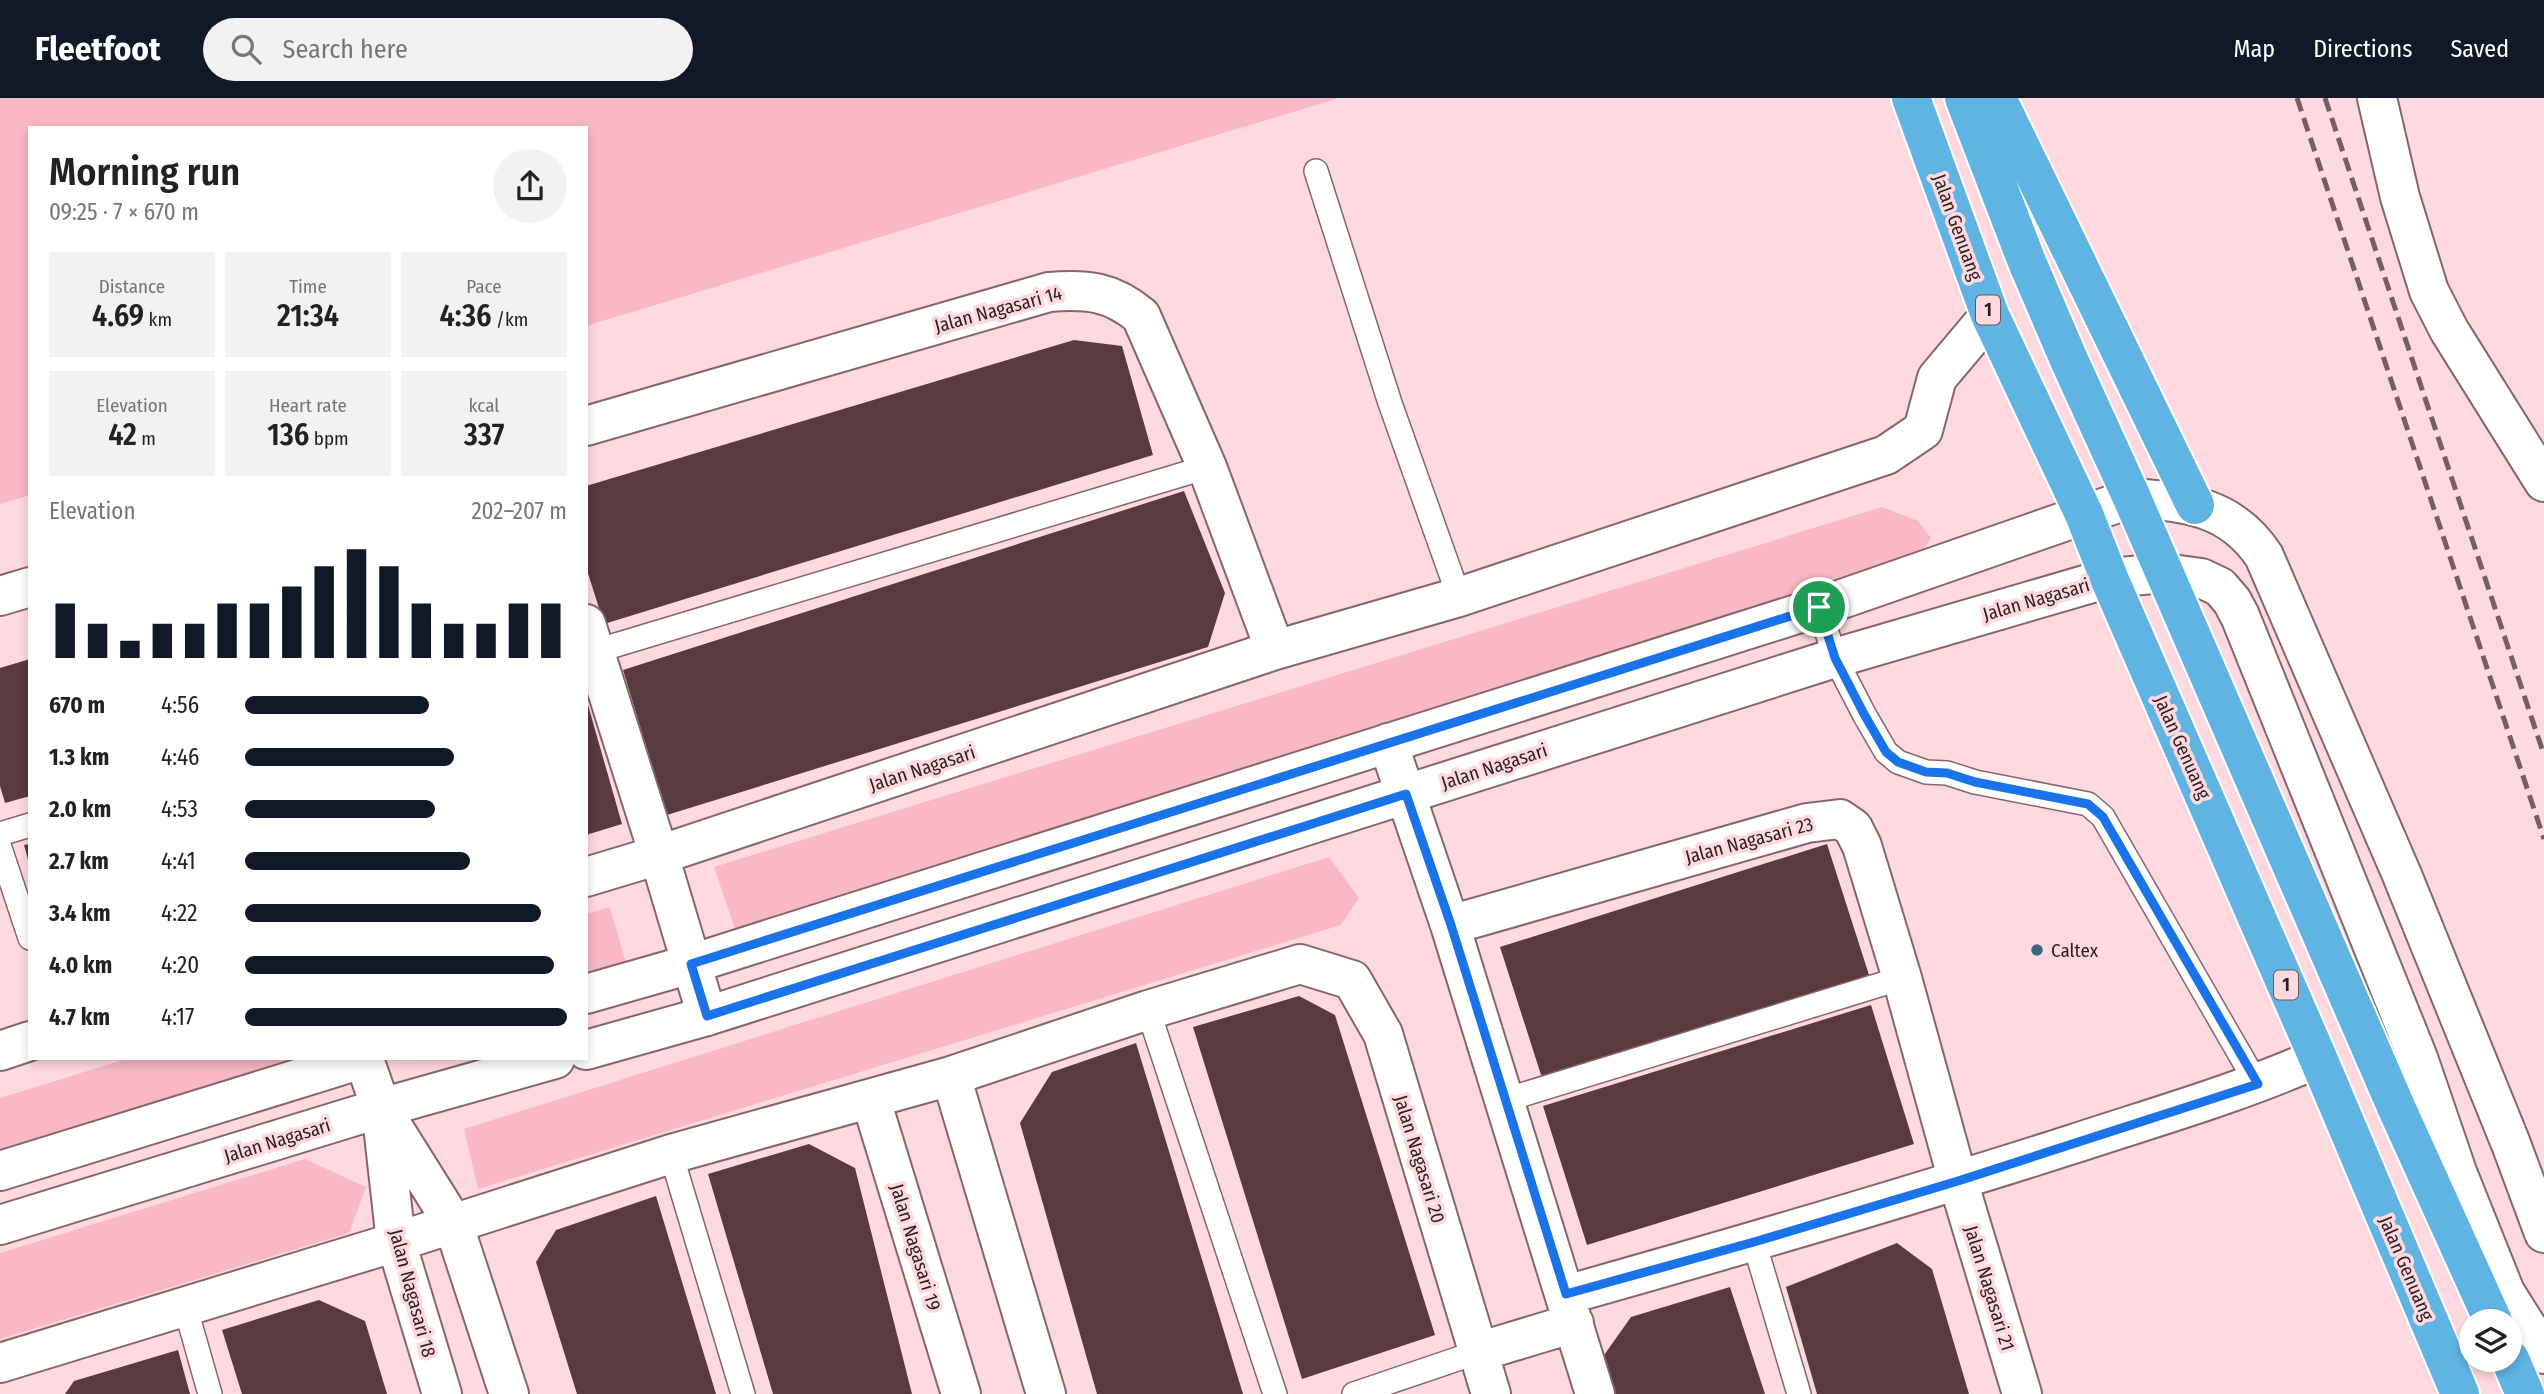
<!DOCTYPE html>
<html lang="en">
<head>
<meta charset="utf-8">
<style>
	:root { --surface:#fff; --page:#f2f2f2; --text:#222; --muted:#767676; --accent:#111827 }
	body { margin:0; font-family:"Fira Sans Condensed",sans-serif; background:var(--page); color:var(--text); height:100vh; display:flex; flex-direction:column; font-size:26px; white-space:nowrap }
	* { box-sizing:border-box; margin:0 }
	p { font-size:23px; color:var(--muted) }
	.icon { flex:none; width:38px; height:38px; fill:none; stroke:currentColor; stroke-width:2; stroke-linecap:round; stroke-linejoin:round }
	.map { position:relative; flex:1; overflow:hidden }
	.sheet { position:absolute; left:28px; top:28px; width:560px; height:934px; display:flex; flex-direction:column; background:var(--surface); border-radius:0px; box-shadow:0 4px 10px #0003 }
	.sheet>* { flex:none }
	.tools { position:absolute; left:2459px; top:1211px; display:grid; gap:14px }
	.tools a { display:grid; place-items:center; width:63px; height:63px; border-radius:50%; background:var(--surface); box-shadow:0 4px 10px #0003; font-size:35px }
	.pin { position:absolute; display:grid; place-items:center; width:60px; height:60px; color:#fff; margin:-30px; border:4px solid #fff; border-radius:50%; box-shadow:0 2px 7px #0007 }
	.round { display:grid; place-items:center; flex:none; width:74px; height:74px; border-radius:37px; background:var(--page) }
	.summary { display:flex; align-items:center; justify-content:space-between; height:119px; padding:0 21px }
	h1 { font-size:38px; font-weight:600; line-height:52px }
	.figures { display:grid; grid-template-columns:repeat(3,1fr); gap:10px; height:119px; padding:7px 21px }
	.figures div { display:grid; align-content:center; border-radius:0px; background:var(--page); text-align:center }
	.figures b { font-size:30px; font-weight:600 }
	.figures small { font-size:19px; font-weight:400 }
	.figures p { font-size:19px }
	.chart { height:196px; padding:14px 21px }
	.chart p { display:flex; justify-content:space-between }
	.chart svg { width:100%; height:126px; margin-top:7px; stroke:var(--accent); stroke-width:6 }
	ul { padding:0 21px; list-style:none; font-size:23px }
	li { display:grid; grid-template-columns:112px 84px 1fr; align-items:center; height:52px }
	li i { height:18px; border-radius:9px; background:var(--accent) }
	header { display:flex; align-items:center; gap:42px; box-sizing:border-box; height:98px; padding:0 35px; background:var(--accent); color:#fff }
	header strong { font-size:33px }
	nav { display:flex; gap:38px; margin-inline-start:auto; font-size:24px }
	.search { width:490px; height:63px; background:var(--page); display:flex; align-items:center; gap:18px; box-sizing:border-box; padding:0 24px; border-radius:38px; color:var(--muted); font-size:26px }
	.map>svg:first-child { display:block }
	.green { fill:#f8b8c5 }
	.building { fill:#583a40 }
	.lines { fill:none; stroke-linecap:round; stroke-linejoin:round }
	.lane-casing { stroke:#86666c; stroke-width:26 }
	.street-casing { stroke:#86666c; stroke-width:42 }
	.secondary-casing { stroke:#86666c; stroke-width:42 }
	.highway-casing { stroke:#fff; stroke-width:42 }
	.lane { stroke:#fff; stroke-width:23 }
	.street { stroke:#fff; stroke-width:38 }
	.secondary { stroke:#fff; stroke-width:38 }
	.highway { stroke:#60b4e4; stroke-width:38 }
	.rail { stroke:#745f62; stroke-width:5; stroke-dasharray:14 7; stroke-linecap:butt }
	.route-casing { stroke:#fff; stroke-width:14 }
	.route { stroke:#1a73e8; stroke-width:9 }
	.poi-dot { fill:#346784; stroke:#ffd9e0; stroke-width:2.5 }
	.labels { text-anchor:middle; stroke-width:7; stroke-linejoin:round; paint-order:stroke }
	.shield { fill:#ffd9e0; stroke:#6b575a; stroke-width:2 }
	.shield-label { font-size:18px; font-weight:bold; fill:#2c1f21 }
	.street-label { font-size:19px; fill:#2c1f21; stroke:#ffd9e0 }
	.poi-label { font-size:19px; fill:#2c1f21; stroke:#ffd9e0; text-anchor:start }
</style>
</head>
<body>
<header>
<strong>Fleetfoot</strong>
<div class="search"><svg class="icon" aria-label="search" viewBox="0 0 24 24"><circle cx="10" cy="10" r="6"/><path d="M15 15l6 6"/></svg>Search here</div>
<nav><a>Map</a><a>Directions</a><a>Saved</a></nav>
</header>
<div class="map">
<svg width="2544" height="1296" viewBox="0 0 2544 1296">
	<rect width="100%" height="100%" fill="#ffd9e0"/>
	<path class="green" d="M0 0H1339L586 228V30H30V397L0 406Z
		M1882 409 1918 423 1931 440 1918 459 736 834 714 769Z
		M1329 759 1359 800 1341 827 478 1091 464 1031Z
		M610 809 627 869 586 882V816Z
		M126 961H326L0 1059V1000Z
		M305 1061 366 1089 349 1135 0 1241V1155Z"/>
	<path class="building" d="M1074 242 1122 248 1153 357 604 526 586 469V388Z
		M1184 393 1225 495 1208 549 667 717 623 572Z
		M30 561V698L5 705 0 688V570Z
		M586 600 622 726 586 737Z
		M30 746V765H29L24 747Z
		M1827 746 1869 877 1542 980 1500 849Z
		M1299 898 1335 917 1435 1237 1302 1281 1193 929Z
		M1871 907 1914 1046 1587 1147 1543 1008Z
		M1136 945 1243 1296H1097L1020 1025 1052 974Z
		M809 1046 855 1070 912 1296H773L708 1076Z
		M656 1098 716 1296H577L536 1164 556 1132Z
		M1897 1145 1932 1171 1969 1296H1817L1786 1189Z
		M1730 1189 1765 1296H1614L1602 1260 1631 1219Z
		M319 1202 365 1223 387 1296H242L222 1232Z
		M178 1252 190 1296H65L74 1283Z"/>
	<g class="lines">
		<g class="lane-casing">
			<path id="lane" d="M1316 73 1390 305 1459 499
				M1819 509 1835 560 1864 616 1886 654 1898 664 1926 674 1947 675 1975 684 2088 706 2103 719 2257 986
				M586 556 1207 369
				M0 736 30 727
				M0 750 30 840
				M1148 912 1275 1296
				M1505 1002 1902 880
				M671 1056 743 1296
				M1754 1144 1799 1296
				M185 1208 210 1296
				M1354 1296 1478 1254"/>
		</g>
		<g class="street-casing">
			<path id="street" d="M2377 0 2400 99 2429 193 2449 232 2544 384
				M586 328 1049 194C1087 191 1111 193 1141 218L1207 369 1275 552
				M0 498 30 489
				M586 526 659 757 707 918
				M1388 645 1450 827 1595 1296
				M586 779 659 757 1275 552 1459 499 1886 357 1923 332 1937 280 1990 217
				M1450 827 1807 725 1840 721 1853 730 1862 748 1902 880 1958 1083 2022 1296
				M0 953 30 943
				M364 961 381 1010 453 1125 509 1296
				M951 978 1046 1296
				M871 1002 961 1296
				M382 1019 396 1144 442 1296
				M1566 1197C1736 1149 1905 1100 2073 1046 2155 1019 2239 995 2318 960
				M1478 1254 1574 1225
				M0 1265 396 1144 671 1056 951 978 1148 912 1300 866 1352 882 1383 936 1491 1296"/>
		</g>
		<g class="secondary-casing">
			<path id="secondary" d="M586 896 691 866 1819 509 2132 400C2186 404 2231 408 2264 458L2402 777 2511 1046 2544 1135
				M586 952 707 918 1835 560 2109 480 2165 475 2201 480 2220 489 2232 503 2240 518 2418 960 2457 1074 2505 1194 2544 1256
				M0 1073 362 961
				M0 1127 381 1010 555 961"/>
		</g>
		<g class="highway-casing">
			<path id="highway" d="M1911 0 1990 217 2084 416 2109 480 2318 960 2460 1296
				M1964 0 2027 164 2069 262 2132 400 2397 1011 2493 1223
				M1997 0 2195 407
				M2510 1261 2525 1296"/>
		</g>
		<use href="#lane" class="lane"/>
		<use href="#street" class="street"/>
		<use href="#secondary" class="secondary"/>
		<use href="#highway" class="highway"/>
		<path class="rail" d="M2297 0 2544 741
			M2325 0 2544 657"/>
	</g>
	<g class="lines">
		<g class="route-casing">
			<path id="route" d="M1819 509 1835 560 1864 616 1886 654 1898 664 1926 674 1947 675 1975 684 2088 706 2103 719 2258 986 1958 1083 1754 1144 1566 1196 1451 827 1406 696 707 918 691 866Z"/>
		</g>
		<use href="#route" class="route"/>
	</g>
	<circle class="poi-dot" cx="2037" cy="852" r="7"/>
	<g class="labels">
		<g class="shield">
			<rect x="1976" y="197.5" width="24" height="29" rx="5"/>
			<rect x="2274" y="872.5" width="24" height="29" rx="5"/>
		</g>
		<g class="shield-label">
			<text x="1988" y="218">1</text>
			<text x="2286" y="893">1</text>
		</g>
		<g class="street-label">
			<text transform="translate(1958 129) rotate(70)" y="7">Jalan Genuang</text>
			<text transform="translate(998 211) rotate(-15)" y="7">Jalan Nagasari 14</text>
			<text transform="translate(2036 501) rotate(-16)" y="7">Jalan Nagasari</text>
			<text transform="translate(2183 649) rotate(66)" y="7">Jalan Genuang</text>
			<text transform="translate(1494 668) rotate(-18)" y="7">Jalan Nagasari</text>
			<text transform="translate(922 670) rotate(-18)" y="7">Jalan Nagasari</text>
			<text transform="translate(1749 742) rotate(-15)" y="7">Jalan Nagasari 23</text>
			<text transform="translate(277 1042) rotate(-17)" y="7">Jalan Nagasari</text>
			<text transform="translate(1420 1061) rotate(73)" y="7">Jalan Nagasari 20</text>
			<text transform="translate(916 1149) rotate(73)" y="7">Jalan Nagasari 19</text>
			<text transform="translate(2407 1170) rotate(67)" y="7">Jalan Genuang</text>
			<text transform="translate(1990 1190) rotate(73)" y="7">Jalan Nagasari 21</text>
			<text transform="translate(413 1195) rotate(75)" y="7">Jalan Nagasari 18</text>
		</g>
		<g class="poi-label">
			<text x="2051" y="859">Caltex</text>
		</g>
	</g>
</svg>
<div class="tools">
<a><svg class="icon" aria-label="layers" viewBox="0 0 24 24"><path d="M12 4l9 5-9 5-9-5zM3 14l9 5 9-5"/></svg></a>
</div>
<div class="pin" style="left:1819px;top:509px;background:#1e9e55"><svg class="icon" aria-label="arrive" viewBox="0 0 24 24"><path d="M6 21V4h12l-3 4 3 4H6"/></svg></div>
<section class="sheet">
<div class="summary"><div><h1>Morning run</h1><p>09:25 · 7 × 670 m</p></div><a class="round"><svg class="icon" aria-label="share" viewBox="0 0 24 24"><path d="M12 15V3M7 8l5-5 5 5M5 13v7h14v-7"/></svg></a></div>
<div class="figures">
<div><p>Distance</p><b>4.69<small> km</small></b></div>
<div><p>Time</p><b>21:34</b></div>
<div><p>Pace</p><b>4:36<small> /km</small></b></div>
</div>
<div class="figures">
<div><p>Elevation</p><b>42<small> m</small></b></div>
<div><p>Heart rate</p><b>136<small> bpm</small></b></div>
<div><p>kcal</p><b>337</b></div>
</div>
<div class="chart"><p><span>Elevation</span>202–207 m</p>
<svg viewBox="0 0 160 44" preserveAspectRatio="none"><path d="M5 44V25M15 44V32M25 44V38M35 44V32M45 44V32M55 44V25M65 44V25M75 44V19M85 44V12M95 44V6M105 44V12M115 44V25M125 44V32M135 44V32M145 44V25M155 44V25"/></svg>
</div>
<ul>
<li><b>670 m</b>4:56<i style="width:57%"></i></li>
<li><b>1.3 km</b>4:46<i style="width:65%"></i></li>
<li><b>2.0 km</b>4:53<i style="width:59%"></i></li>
<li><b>2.7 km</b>4:41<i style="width:70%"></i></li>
<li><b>3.4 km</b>4:22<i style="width:92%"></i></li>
<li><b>4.0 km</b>4:20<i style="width:96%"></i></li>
<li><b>4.7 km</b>4:17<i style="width:100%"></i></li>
</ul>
</section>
</div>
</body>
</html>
